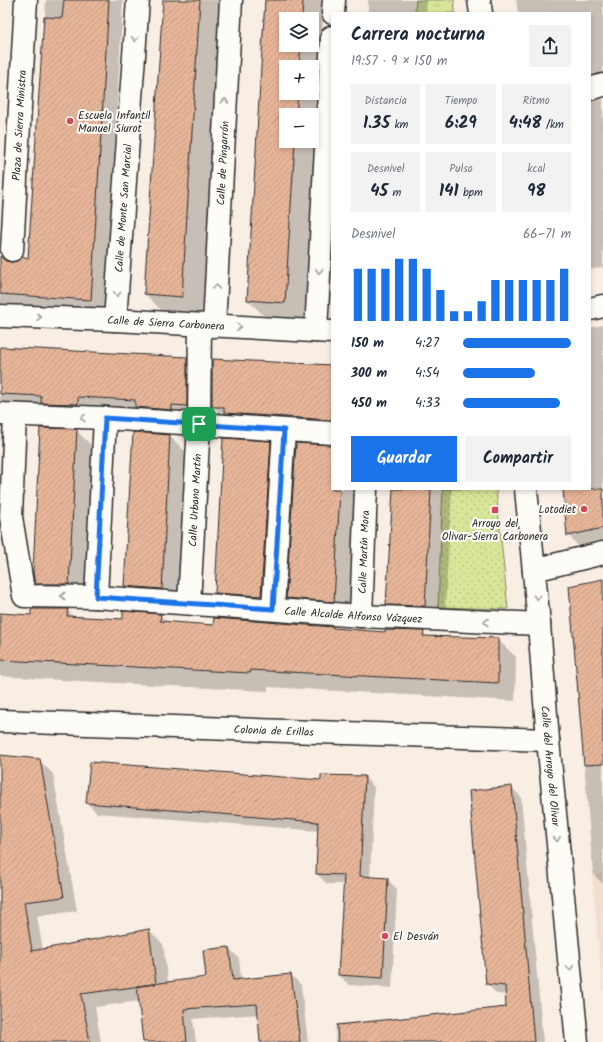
<!DOCTYPE html>
<html lang="es">
<head>
<meta charset="utf-8">
<style>
	:root { --surface:#fff; --page:#f2f2f3; --text:#1f2937; --muted:#747a83; --accent:#1a73e8 }
	body { margin:0; font-family:Kalam,sans-serif; background:var(--page); color:var(--text); height:100vh; display:flex; flex-direction:column; font-size:15px; white-space:nowrap }
	* { box-sizing:border-box; margin:0 }
	p { font-size:13px; color:var(--muted) }
	.icon { flex:none; width:22px; height:22px; fill:none; stroke:currentColor; stroke-width:2; stroke-linecap:round; stroke-linejoin:round }
	.map { position:relative; flex:1; overflow:hidden }
	.sheet { position:absolute; left:331px; top:12px; width:260px; height:478px; display:flex; flex-direction:column; background:var(--surface); border-radius:0px; box-shadow:0 2px 6px #0003 }
	.sheet>* { flex:none }
	.fabs { position:absolute; left:279px; top:12px; display:grid; gap:8px }
	.fabs a { display:grid; place-items:center; width:40px; height:40px; border-radius:0px; background:var(--surface); box-shadow:0 2px 6px #0003; font-size:20px }
	.pin { position:absolute; display:grid; place-items:center; width:34px; height:34px; color:#fff; margin:-17px; border-radius:8px; box-shadow:0 2px 6px #0006 }
	.round { display:grid; place-items:center; flex:none; width:42px; height:42px; border-radius:0px; background:var(--page) }
	.headline { display:flex; align-items:center; justify-content:space-between; height:68px; padding:0 20px }
	h1 { font-size:18px; font-weight:700; line-height:30px }
	.figures { display:grid; grid-template-columns:repeat(3,1fr); gap:6px; height:68px; padding:4px 20px }
	.figures div { display:grid; align-content:center; border-radius:0px; background:var(--page); text-align:center }
	.figures b { font-size:17px; font-weight:700 }
	.figures small { font-size:11px; font-weight:400 }
	.figures p { font-size:11px }
	.chart { height:112px; padding:8px 20px }
	.chart p { display:flex; justify-content:space-between }
	.chart svg { width:100%; height:72px; margin-top:4px; stroke:var(--accent); stroke-width:6 }
	.button { display:flex; gap:8px; margin-top:auto; padding:8px 20px }
	.button a { flex:1; height:46px; border-radius:0px; background:var(--accent); color:#fff; font-size:16px; font-weight:700; line-height:46px; text-align:center }
	.button a+a { background:var(--page); color:var(--text) }
	ul { padding:0 20px; list-style:none; font-size:13px }
	li { display:grid; grid-template-columns:64px 48px 1fr; align-items:center; height:30px }
	li i { height:10px; border-radius:5px; background:var(--accent) }
	.map>svg:first-child { display:block }
	.built { fill:#f4ddce }
	.grass { fill:url(#grass-dots); stroke:#818862 }
	.park { fill:url(#park-tufts); stroke:#818862 }
	.shadow { fill:#0003; fill-rule:evenodd }
	.building { fill:url(#building-hatch); stroke:#2b2b2b }
	.lines { fill:none; stroke-linecap:round; stroke-linejoin:round }
	.minor-casing { stroke:#2b2b2b; stroke-width:25 }
	.minor { stroke:#fdfcf7; stroke-width:22 }
	.oneway { stroke:#9e9e9b }
	.route-casing { stroke:#fff; stroke-width:8 }
	.route { stroke:#1a73e8; stroke-width:5 }
	.poi-dot { fill:#d1495b; stroke:#fdfcf7; stroke-width:1.5 }
	.labels { text-anchor:middle; stroke-width:4; stroke-linejoin:round; paint-order:stroke }
	.poi-label { font-size:11px; fill:#2b2b2b; stroke:#fdfcf7; text-anchor:start }
	.street-label { font-size:11px; fill:#2b2b2b; stroke:#fdfcf7 }
</style>
</head>
<body>
<div class="map">
<svg width="603" height="1042" viewBox="0 0 603 1042">
	<defs>
		<pattern id="grass-dots" width="8" height="8" patternUnits="userSpaceOnUse"><rect width="8" height="8" fill="#d7e699"/><path d="M2 2h.1M6 6h.1" fill="none" stroke="#b9c584" stroke-width="1.8" stroke-linecap="round"/></pattern>
		<pattern id="park-tufts" width="24" height="20" patternUnits="userSpaceOnUse"><rect width="24" height="20" fill="#d7e699"/><path d="M3 7l-1-3M5 7V3M7 7l1-3M15 17l-1-3M17 17v-4M19 17l1-3" fill="none" stroke="#b9c584"/></pattern>
		<pattern id="building-hatch" width="6" height="6" patternUnits="userSpaceOnUse"><rect width="6" height="6" fill="#e7b599"/><path d="M-1 1l2-2M0 6l6-6M5 7l2-2" fill="none" stroke="#c69c84"/></pattern>
	</defs>
	<rect width="100%" height="100%" fill="#f9eee4"/>
	<filter id="ink" filterUnits="userSpaceOnUse"><feTurbulence type="fractalNoise" baseFrequency=".025" numOctaves="2"/><feDisplacementMap in="SourceGraphic" scale="8" xChannelSelector="R" yChannelSelector="G"/><feConvolveMatrix kernelMatrix="1 2 1 2 8 2 1 2 1" color-interpolation-filters="sRGB"/></filter>
	<g filter="url(#ink)">
		<path class="built" d="M603 873V995L592 875Z"/>
		<path class="grass" d="M443 489H496L508 609 438 607Z"/>
		<path class="park" d="M416 0H454L455 13H415Z"/>
		<path class="shadow" d="M46 0H123L105 314 0 307V257L5 262 11 263 29 259Z
			M164 0H221L202 317 165 314 145 294Z
			M266 0H324L304 323 268 320 248 300ZM286 19H312V45H286ZM286 67H312V93H286ZM286 115H312V141H286Z
			M368 0H427L426 13H368Z
			M516 0H603V88L590 99V13H518Z
			M603 99V267L590 270V102Z
			M603 325V543L580 548 568 535 564 489H590V328Z
			M0 348 187 358 205 376 204 423 0 413Z
			M332 366V438L232 426 213 406Z
			M76 430 96 450 89 604 56 603 36 583Z
			M134 433 170 436 190 456 182 609 145 606 125 586Z
			M270 442 290 463 281 616 236 613 216 593Z
			M332 446V489H361L354 621 307 618 287 598Z
			M394 489H452L444 625 407 624 387 604Z
			M603 580V884L593 874 570 587Z
			M67 610 74 617 123 620 160 615 168 623 214 626 333 628 335 630 386 634 423 632 428 637 497 639 516 657 515 701 268 687V691L42 679 0 676V614L32 616Z
			M0 756 39 760 53 774 77 911 37 916 43 950 149 930 163 944 168 983 207 978 229 948 239 958 241 980 291 975 301 985 308 1042H261L259 1014 193 1019 196 1042H144L140 1001 95 1007 101 1042H0Z
			M364 777 374 787 370 878 387 879 397 889 392 988 349 985 339 975 344 884H327L317 874 319 831 97 813 87 803Z
			M511 787 521 797 543 1042H335L336 1024 507 1008V995L497 994 487 984Z"/>
		<path class="building" d="M64 0H109L91 300 0 294V256L6 261 11 262 17 261 22 257 28 258 44 17 62 18Z
			M163 0H200L182 297 144 294Z
			M265 0H303L302 19H286V45H301L299 67H286V93H298L296 115H286V141H295L285 303 247 300Z
			M0 347 187 357V406L172 405V410L135 407V400L78 397V404L41 403V396L0 394Z
			M212 359 332 365V420L224 413V407H212Z
			M40 428 77 429 69 584H35L33 572Z
			M133 432 170 435 162 589 124 586Z
			M223 438 271 441 261 596 215 593Z
			M296 443 332 445V489H340L334 602 286 598Z
			M393 489H431L425 606 386 605Z
			M563 489H603V528L567 536Z
			M603 579V764L584 765 569 586Z
			M31 609H68L67 616 123 619V611L161 614 160 621 213 625 214 618 333 627V628L385 632V630L424 631 423 636 498 638V683L250 670V673L0 660V613L31 615Z
			M0 755 40 759 64 897 24 902 32 951 149 929 156 984 81 994 90 1042H0Z
			M90 762 321 780V775L365 776 360 876 388 878 383 978 338 975 344 875 316 874 318 822 86 803Z
			M512 786 534 1042H338L337 1025 506 1007 505 986 486 984 469 791Z
			M229 947 233 980 291 974 300 1042H260L257 1004 184 1009 187 1042H143L137 986 206 977 203 950Z"/>
		<g class="lines">
			<g class="minor-casing">
				<g id="minor">
					<path d="M479 0 481 13"/>
					<path d="M333 13 334 0"/>
					<path d="M590 89 603 85"/>
					<path id="s1" d="M12 250 26 0"/>
					<path d="M590 309 603 306"/>
					<path id="s2" d="M0 316 115 320 332 332"/>
					<path id="s3" d="M115 320 138 0"/>
					<path id="s4" d="M214 326 231 0"/>
					<path d="M316 331 332 37"/>
					<path d="M0 414 105 418 332 433"/>
					<path id="s5" d="M15 415 11 517 24 596 96 597 361 616 539 624"/>
					<path id="s6" d="M526 489 539 624 548 740 577 1042"/>
					<path d="M534 570 603 553"/>
					<path d="M96 597 105 418"/>
					<path id="s7" d="M189 603 199 424 200 325"/>
					<path d="M273 609 284 430"/>
					<path id="s8" d="M361 616 366 489"/>
					<path id="s9" d="M0 721 548 740"/>
				</g>
			</g>
			<use href="#minor" class="minor"/>
		</g>
		<defs><path id="oneway-chevron" d="M-2-3.5L2.5 0L-2 3.5" fill="none" stroke-width="1.6" stroke-linecap="round" stroke-linejoin="round"/></defs>
		<g class="oneway">
			<use href="#oneway-chevron" transform="translate(135 39) rotate(94)"/>
			<use href="#oneway-chevron" transform="translate(225 101) rotate(-87)"/>
			<use href="#oneway-chevron" transform="translate(319 271) rotate(93)"/>
			<use href="#oneway-chevron" transform="translate(216 287) rotate(-87)"/>
			<use href="#oneway-chevron" transform="translate(117 294) rotate(94)"/>
			<use href="#oneway-chevron" transform="translate(39 317) rotate(2)"/>
			<use href="#oneway-chevron" transform="translate(239 327) rotate(3)"/>
			<use href="#oneway-chevron" transform="translate(83 418) rotate(-178)"/>
			<use href="#oneway-chevron" transform="translate(63 596) rotate(-179)"/>
			<use href="#oneway-chevron" transform="translate(537 597) rotate(84)"/>
			<use href="#oneway-chevron" transform="translate(486 622) rotate(-177)"/>
			<use href="#oneway-chevron" transform="translate(557 839) rotate(84)"/>
			<use href="#oneway-chevron" transform="translate(570 968) rotate(84)"/>
		</g>
	</g>
	<g class="lines" filter="url(#ink)">
		<g class="route-casing">
			<path id="route" d="M105 418 284 430 273 609 96 597Z"/>
		</g>
		<use href="#route" class="route"/>
	</g>
	<g class="poi-dot">
		<circle cx="70" cy="121" r="4"/>
		<circle cx="584" cy="509" r="4"/>
		<rect x="491" y="506" width="8" height="8" rx="2"/>
		<circle cx="385" cy="936" r="4"/>
	</g>
	<g class="labels">
		<g class="poi-label">
			<text x="78" y="119">Escuela Infantil<tspan x="78" dy="13">Manuel Siurot</tspan></text>
			<text x="576" y="513" text-anchor="end">Lotodiet</text>
			<text x="495" y="527" text-anchor="middle">Arroyo del<tspan x="495" dy="13">Olivar-Sierra Carbonera</tspan></text>
			<text x="393" y="940">El Desván</text>
		</g>
		<g class="street-label">
			<text dy="4" stroke="none"><textPath href="#s1" startOffset="125">Plaza de Sierra Ministra</textPath></text>
			<text dy="4" stroke="none"><textPath href="#s4" startOffset="163">Calle de Pingarrón</textPath></text>
			<text dy="4" stroke="none"><textPath href="#s3" startOffset="112">Calle de Monte San Marcial</textPath></text>
			<text dy="4" stroke="none"><textPath href="#s2" startOffset="166">Calle de Sierra Carbonera</textPath></text>
			<text dy="4" stroke="none"><textPath href="#s7" startOffset="103">Calle Urbano Martín</textPath></text>
			<text dy="4" stroke="none"><textPath href="#s8" startOffset="64">Calle Martín Mora</textPath></text>
			<text dy="4" stroke="none"><textPath href="#s5" startOffset="512">Calle Alcalde Alfonso Vázquez</textPath></text>
			<text dy="4" stroke="none"><textPath href="#s9" startOffset="274">Colonia de Erillas</textPath></text>
			<text dy="4" stroke="none"><textPath href="#s6" startOffset="278">Calle del Arroyo del Olivar</textPath></text>
		</g>
	</g>
</svg>
<div class="fabs">
<a><svg class="icon" aria-label="layers" viewBox="0 0 24 24"><path d="M12 4l9 5-9 5-9-5zM3 14l9 5 9-5"/></svg></a>
<a>+</a>
<a>−</a>
</div>
<div class="pin" style="left:199px;top:424px;background:#1e9e55"><svg class="icon" aria-label="arrive" viewBox="0 0 24 24"><path d="M6 21V4h12l-3 4 3 4H6"/></svg></div>
<section class="sheet">
<div class="headline"><div><h1>Carrera nocturna</h1><p>19:57 · 9 × 150 m</p></div><a class="round"><svg class="icon" aria-label="share" viewBox="0 0 24 24"><path d="M12 15V3M7 8l5-5 5 5M5 13v7h14v-7"/></svg></a></div>
<div class="figures">
<div><p>Distancia</p><b>1.35<small> km</small></b></div>
<div><p>Tiempo</p><b>6:29</b></div>
<div><p>Ritmo</p><b>4:48<small> /km</small></b></div>
</div>
<div class="figures">
<div><p>Desnivel</p><b>45<small> m</small></b></div>
<div><p>Pulso</p><b>141<small> bpm</small></b></div>
<div><p>kcal</p><b>98</b></div>
</div>
<div class="chart"><p><span>Desnivel</span>66–71 m</p>
<svg viewBox="0 0 160 44" preserveAspectRatio="none"><path d="M5 44V12M15 44V12M25 44V12M35 44V6M45 44V6M55 44V12M65 44V25M75 44V38M85 44V38M95 44V32M105 44V19M115 44V19M125 44V19M135 44V19M145 44V19M155 44V12"/></svg>
</div>
<ul>
<li><b>150 m</b>4:27<i style="width:100%"></i></li>
<li><b>300 m</b>4:54<i style="width:67%"></i></li>
<li><b>450 m</b>4:33<i style="width:90%"></i></li>
</ul>
<div class="button"><a>Guardar</a><a>Compartir</a></div>
</section>
</div>
</body>
</html>
